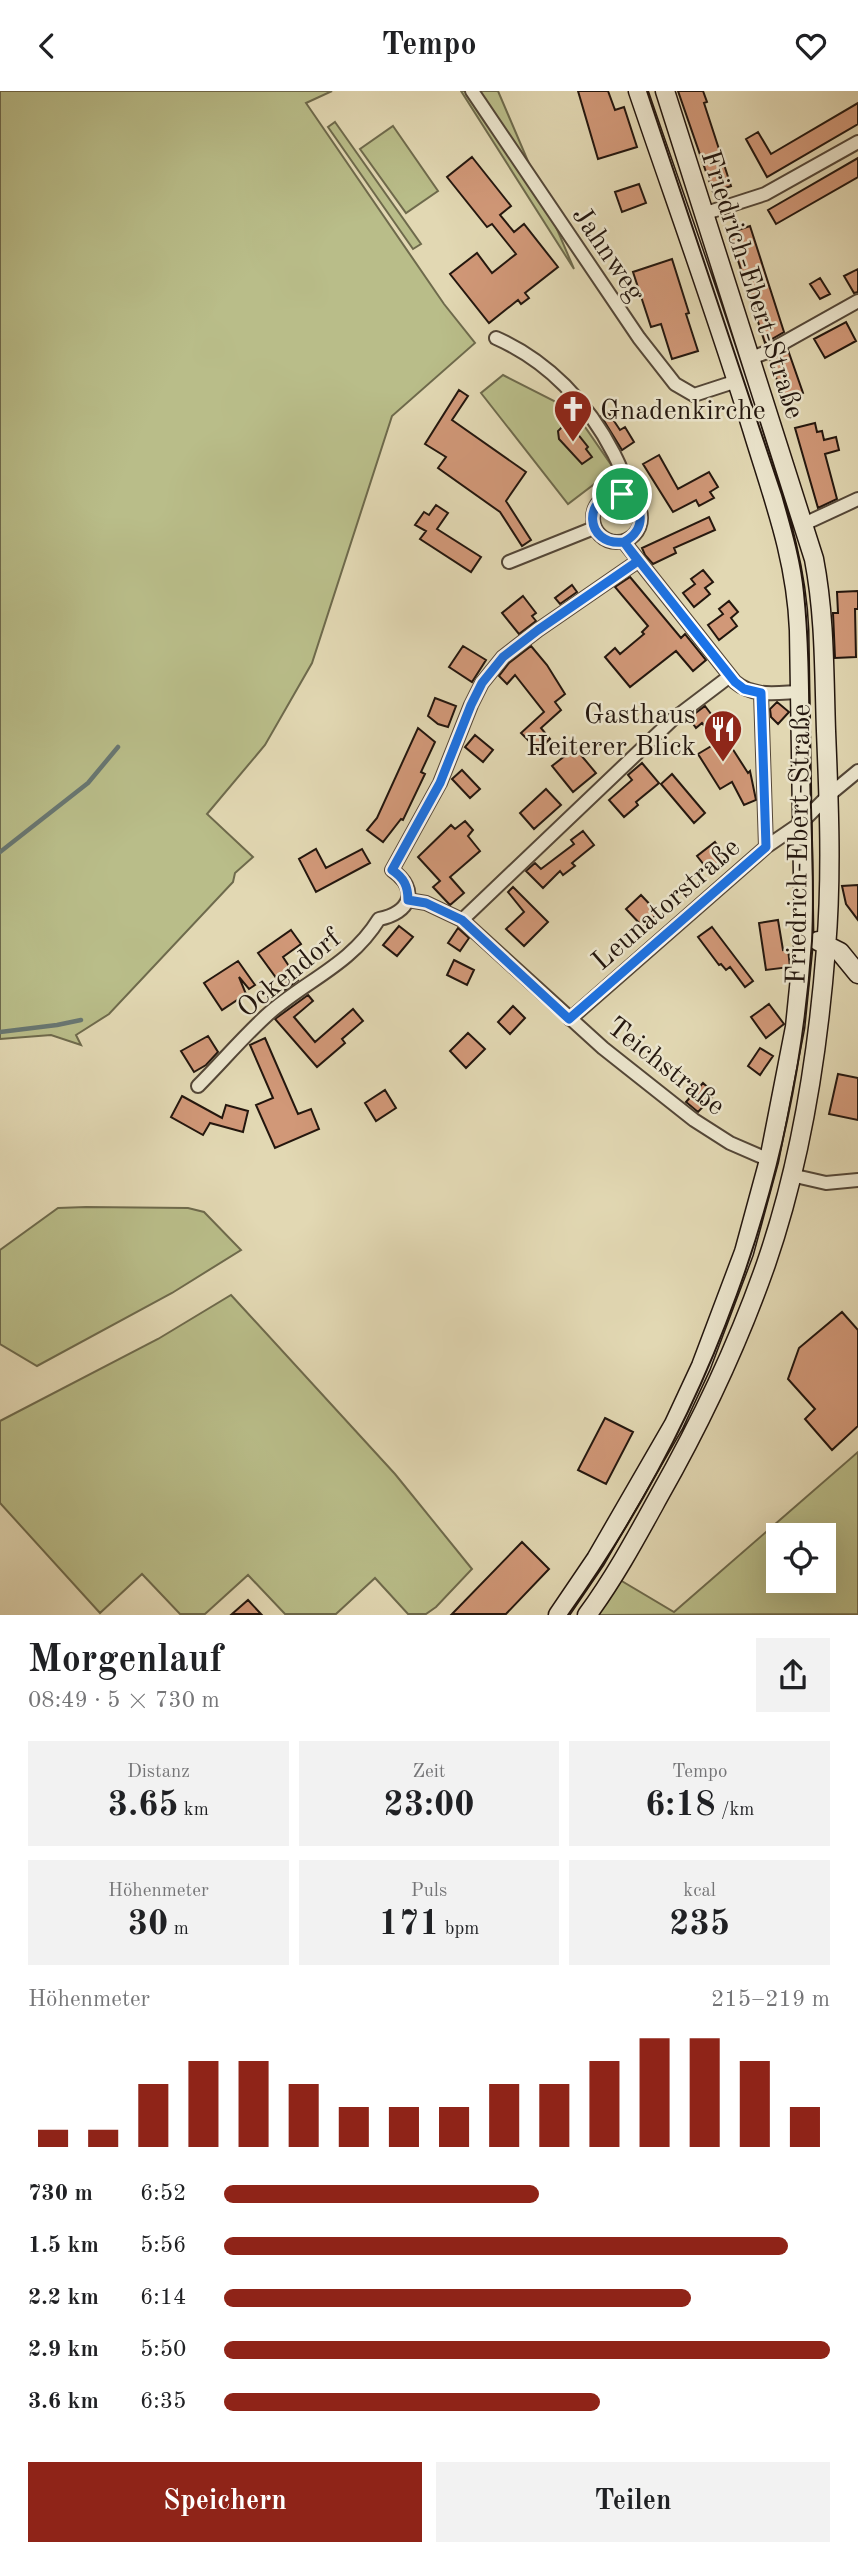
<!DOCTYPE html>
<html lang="de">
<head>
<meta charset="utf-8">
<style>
	:root { --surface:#fff; --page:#f2f2f2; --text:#202124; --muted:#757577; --accent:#8f2418 }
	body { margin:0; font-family:"Old Standard TT",serif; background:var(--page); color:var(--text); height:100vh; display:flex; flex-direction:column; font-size:26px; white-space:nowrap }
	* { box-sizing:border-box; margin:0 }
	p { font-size:23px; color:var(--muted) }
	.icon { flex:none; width:38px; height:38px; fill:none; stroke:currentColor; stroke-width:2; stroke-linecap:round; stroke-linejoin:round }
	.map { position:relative; height:1524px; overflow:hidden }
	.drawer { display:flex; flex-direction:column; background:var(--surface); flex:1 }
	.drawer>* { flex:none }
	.fabs { position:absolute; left:766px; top:1432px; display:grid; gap:14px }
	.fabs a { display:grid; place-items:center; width:70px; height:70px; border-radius:0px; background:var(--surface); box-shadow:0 7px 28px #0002; font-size:35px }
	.pin { position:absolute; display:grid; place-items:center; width:60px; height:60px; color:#fff; margin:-30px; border:4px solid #fff; border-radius:50%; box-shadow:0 2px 7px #0007 }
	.round { display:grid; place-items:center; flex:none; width:74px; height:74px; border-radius:0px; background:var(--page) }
	.headline { display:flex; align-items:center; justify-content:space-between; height:119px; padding:0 28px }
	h1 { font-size:38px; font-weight:700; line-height:52px }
	.figures { display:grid; grid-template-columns:repeat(3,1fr); gap:10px; height:119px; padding:7px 28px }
	.figures div { display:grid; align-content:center; border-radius:0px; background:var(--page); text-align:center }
	.figures b { font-size:35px; font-weight:700 }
	.figures small { font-size:19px; font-weight:400 }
	.figures p { font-size:19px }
	.chart { height:196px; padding:14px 28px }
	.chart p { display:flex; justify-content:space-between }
	.chart svg { width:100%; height:126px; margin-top:7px; stroke:var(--accent); stroke-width:6 }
	.cta { display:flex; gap:14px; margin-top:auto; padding:14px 28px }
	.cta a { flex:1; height:80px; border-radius:0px; background:var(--accent); color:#fff; font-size:28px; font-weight:700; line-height:80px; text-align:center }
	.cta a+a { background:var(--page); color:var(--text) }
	ul { padding:0 28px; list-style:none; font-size:23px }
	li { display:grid; grid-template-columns:112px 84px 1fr; align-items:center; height:52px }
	li i { height:18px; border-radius:9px; background:var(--accent) }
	header { display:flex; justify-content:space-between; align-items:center; height:91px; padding:0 28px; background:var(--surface); font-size:32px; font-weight:700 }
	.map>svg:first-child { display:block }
	.green { fill:#b9bd89; stroke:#6e6a4c; stroke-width:2; fill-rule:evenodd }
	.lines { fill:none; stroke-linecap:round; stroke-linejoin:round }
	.stream { stroke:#687772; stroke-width:4.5 }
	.building { fill:#d19878; stroke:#23160e; stroke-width:2 }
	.street-casing { stroke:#534637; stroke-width:16 }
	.secondary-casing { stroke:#23160e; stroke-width:21 }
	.street { stroke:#ece6ce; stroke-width:12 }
	.secondary { stroke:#ece6ce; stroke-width:18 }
	.tram { stroke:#23160e; stroke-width:2 }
	.route-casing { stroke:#fff; stroke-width:14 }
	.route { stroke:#1a73e8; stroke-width:9 }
	.labels { text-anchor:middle; stroke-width:5; stroke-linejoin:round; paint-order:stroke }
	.street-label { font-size:28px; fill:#23160e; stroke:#ece6ce }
	.poi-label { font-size:28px; fill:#23160e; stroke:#ece6ce; text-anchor:start }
</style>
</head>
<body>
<header><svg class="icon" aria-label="back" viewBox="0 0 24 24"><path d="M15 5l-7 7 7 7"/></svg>Tempo<svg class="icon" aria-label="heart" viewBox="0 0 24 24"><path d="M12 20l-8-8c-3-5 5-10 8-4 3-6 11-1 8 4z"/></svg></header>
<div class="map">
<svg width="858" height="1524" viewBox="0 0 858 1524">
	<rect width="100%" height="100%" fill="#e2d8b3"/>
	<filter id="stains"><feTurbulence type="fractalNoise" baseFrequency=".00286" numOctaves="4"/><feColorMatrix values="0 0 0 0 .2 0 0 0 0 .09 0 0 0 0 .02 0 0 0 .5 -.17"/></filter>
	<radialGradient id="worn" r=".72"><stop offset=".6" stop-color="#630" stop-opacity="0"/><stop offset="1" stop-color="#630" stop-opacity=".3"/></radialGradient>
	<path class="green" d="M0 0H332L306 12 444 213 475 252 392 325 312 572 265 654 207 723 253 766 235 782 233 791 109 923 76 944 81 954 51 944 0 948Z
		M461 0H498L574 178Z
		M335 31 421 153 413 158 328 36Z
		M393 35 438 100 406 122 360 58Z
		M503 284 566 316 585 336 614 378 568 413 481 302Z
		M86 1116 188 1117 204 1121 241 1159 172 1202 37 1275 0 1253V1159L58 1117Z
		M231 1204 395 1383 472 1478 436 1516 426 1523H408L375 1487 336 1523H285L248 1484 205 1523H180L142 1483 100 1522 0 1412V1330L158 1248Z
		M858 1361V1523L594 1524 620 1489 674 1521ZM779 1444H824V1489H779Z"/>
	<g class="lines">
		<path class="stream" d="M0 761 88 692 118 656
			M0 941 57 934 81 929"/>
	</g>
	<path class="building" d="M578 0H608L615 19 624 16 637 56 598 68Z
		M678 0H703L707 11 704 12 731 95 713 101Z
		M858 12V33L767 86 746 48 758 41 771 63Z
		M472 66 511 115 500 124 514 141 524 133 558 176 525 202 529 207 521 213 518 209 489 232 450 183 477 162 492 182 516 163 492 133 487 136 447 86Z
		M858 67V86L776 133 768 119Z
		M639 93 646 112 622 121 615 101Z
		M750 135 784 241 765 252 729 142Z
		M672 168 689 222 686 223 698 260 672 268 661 233 651 236 633 181Z
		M858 178V201L854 202 844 185Z
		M820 187 830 203 820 208 810 193Z
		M846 231 856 250 825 267 814 248Z
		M788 259 803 302 784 309 770 269Z
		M459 299 468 305 452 329 526 381 506 410 531 449 522 455 500 421 438 377 446 366 425 353Z
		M608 321 620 339 625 336 634 351 622 359 601 325Z
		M815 332 817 341 822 340 824 349 836 346 839 359 825 363 837 408 818 417 795 337Z
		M564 334 572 336 588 356 586 358 592 366 582 373 559 348 558 340Z
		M659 364 678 398 709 381 718 396 710 401 714 407 699 415 696 409 673 421 643 373Z
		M436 414 448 422 437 438 481 466 471 481 420 448 426 440 415 434 424 421 429 424Z
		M709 426 715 439 674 457 676 462 653 473 645 464 642 457Z
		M703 479 713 491 705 497 710 503 694 516 683 502 695 493 691 488Z
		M630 486 681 547 685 543 706 569 693 580 676 560 630 596 605 566 615 557 620 563 644 543 642 541 648 535 615 496Z
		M572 494 577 501 560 513 555 507Z
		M858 500V518H855L856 566 835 567 833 522H838L837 501Z
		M523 505 536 522 532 525 536 530 519 543 502 522Z
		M729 510 738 521 731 527 737 535 719 549 708 534 723 523 719 518Z
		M463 555 486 569 472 591 449 576Z
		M531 555 547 574 565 603 555 611 561 619 541 637 550 648 538 659 521 642 544 621 515 584 507 593 499 585 509 572Z
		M435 607 456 615 448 636 438 633 428 625Z
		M777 611 789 621 778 633 771 626 770 618Z
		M705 615 717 631 716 632 748 682 750 680 756 709 744 714 732 691 720 698 698 663 718 651 702 632 696 637 689 627Z
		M418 637 435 651 421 681 425 683 403 729 401 728 383 751 367 739 377 727Z
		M475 644 493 659 483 671 465 656Z
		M575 657 596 682 573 701 552 675Z
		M642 672 659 692 636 711 638 714 624 726 609 709 632 689 628 684Z
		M462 679 480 698 470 707 452 688Z
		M672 683 705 722 694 732 661 693Z
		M546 698 561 714 534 738 520 722Z
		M465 730 473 739 468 745 480 760 450 786 464 802 450 814 433 796 440 790 418 766 451 734 455 738Z
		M583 740 594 754 572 772 575 775 563 784 560 780 543 797 526 780 535 772 541 778 574 753 571 749Z
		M715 751 727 766 709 780 697 765Z
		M316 758 326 777 362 758 370 772 316 801 299 768Z
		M858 794V829L846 813 842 795Z
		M513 796 548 831 524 855 506 838 524 821 508 801Z
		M641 804 658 822 643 836 626 818Z
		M778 829 783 859 788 858 790 876 766 879 759 832Z
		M399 835 413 846 397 865 383 854Z
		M712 836 753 890 745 896 730 876 726 879 721 873 719 874 698 846Z
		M458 837 469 847 460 860 448 852Z
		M291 839 301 853 283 866 298 889 285 899 258 862Z
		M454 869 474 879 467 894 447 884Z
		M238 870 255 894 249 898 239 886 246 903 222 919 204 892Z
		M308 904 313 910 294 926 315 951 353 918 363 930 342 948 345 952 317 976 275 928Z
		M769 913 784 933 766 947 751 926Z
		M513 915 525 927 510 943 498 931Z
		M468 942 485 958 466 977 450 960Z
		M208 945 218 961 206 974 194 981 181 960Z
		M265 947 298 1023 311 1018 319 1038 275 1057 256 1014 273 1007 250 954Z
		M760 957 773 965 760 984 748 975Z
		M838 983 858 987V1029L829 1023Z
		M703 992 715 1003 698 1021 686 1011Z
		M385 999 396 1017 376 1030 365 1012Z
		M182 1005 222 1027 226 1014 248 1020 243 1041 210 1032 203 1044 171 1026Z
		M842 1221 858 1239V1335L832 1359 805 1328 815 1318 788 1288 799 1257Z
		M605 1327 633 1341 606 1393 578 1379Z
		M522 1451 549 1478 506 1523H452Z
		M248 1509 261 1523H232Z"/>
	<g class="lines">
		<g class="street-casing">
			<path id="street" d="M472 0 639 247 675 293 694 304 737 290
				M703 123 765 103 858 51
				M496 247C548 270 588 312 614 363 620 376 628 388 622 403
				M751 267 767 261 858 210
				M593 427a24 24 0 1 1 48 0a24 24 0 1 1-48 0Z
				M804 433 858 408
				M624 451 735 591C753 606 775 602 798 601
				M509 471 594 437
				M761 602 766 756
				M408 809 426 812 462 829 603 957 694 1029 730 1052 769 1069
				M462 829 672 629 730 585
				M570 928 766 756 801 732 829 704 858 680
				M198 995C221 972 242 947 266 925 304 890 350 875 379 828 410 822 420 799 392 779L440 692 471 614 482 592 503 566 538 539 638 470
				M791 1084 826 1092 858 1089"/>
		</g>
		<g class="secondary-casing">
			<path id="secondary" d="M818 850 840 861 858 883
				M558 1524 596 1468 674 1333 701 1275 744 1161 769 1069 795 936 804 847 799 539C796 466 773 407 752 338 717 224 676 112 638 0
				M587 1524C615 1486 637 1445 659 1405 701 1331 738 1253 766 1173 801 1072 818 962 826 857 832 785 829 712 826 640 824 582 825 525 814 468L665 0"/>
		</g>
		<use href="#street" class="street"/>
		<use href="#secondary" class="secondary"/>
		<path class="tram" d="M568 1524C709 1327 796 1092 812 850 815 793 811 736 810 679 809 620 810 560 804 502 801 469 791 436 782 404L647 0"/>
	</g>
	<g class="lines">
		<g class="route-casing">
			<path id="route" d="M622 403C646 413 646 439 624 451L735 591 744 598 761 602 766 756 569 928 462 829 426 812 408 809C408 795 404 787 392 779L440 692 471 614 482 592 503 566 538 539 638 470 624 451C584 456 581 402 622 403"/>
		</g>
		<use href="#route" class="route"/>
	</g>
	<defs>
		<g id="church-pin" transform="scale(2.0125)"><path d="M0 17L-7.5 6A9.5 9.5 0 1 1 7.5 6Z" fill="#8f2418" stroke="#ece6ce"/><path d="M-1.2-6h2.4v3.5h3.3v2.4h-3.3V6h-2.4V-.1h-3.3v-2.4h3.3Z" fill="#fff"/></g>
		<g id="restaurant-pin" transform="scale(2.0125)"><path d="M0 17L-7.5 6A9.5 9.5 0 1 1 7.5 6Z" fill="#8f2418" stroke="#ece6ce"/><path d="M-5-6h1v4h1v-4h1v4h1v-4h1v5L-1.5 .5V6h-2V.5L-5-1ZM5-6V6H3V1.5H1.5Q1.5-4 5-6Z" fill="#fff"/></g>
	</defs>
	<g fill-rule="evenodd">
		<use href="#church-pin" x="573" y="318"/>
		<use href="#restaurant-pin" x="723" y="638"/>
	</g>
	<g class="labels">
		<g class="street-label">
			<text transform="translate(610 162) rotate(56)" y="10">Jahnweg</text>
			<text transform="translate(754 193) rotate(72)" y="10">Friedrich-Ebert-Straße</text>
			<text transform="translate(797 753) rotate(-89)" y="10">Friedrich-Ebert-Straße</text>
			<text transform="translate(665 812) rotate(-41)" y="10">Leunatorstraße</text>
			<text transform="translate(288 881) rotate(-39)" y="10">Ockendorf</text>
			<text transform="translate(667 974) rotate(38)" y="10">Teichstraße</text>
		</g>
		<g class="poi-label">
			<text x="600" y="328">Gnadenkirche</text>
			<text x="696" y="632" text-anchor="end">Gasthaus<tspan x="696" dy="32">Heiterer Blick</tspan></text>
		</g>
	</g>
	<rect width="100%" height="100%" filter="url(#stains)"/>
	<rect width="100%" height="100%" fill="url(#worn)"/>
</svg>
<div class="fabs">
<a><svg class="icon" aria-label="locate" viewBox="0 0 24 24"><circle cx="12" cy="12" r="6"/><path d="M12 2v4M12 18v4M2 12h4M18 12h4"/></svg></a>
</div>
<div class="pin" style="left:622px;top:403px;background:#1e9e55"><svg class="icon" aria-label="arrive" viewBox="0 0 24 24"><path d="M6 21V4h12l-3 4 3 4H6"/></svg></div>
</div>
<section class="drawer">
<div class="headline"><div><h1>Morgenlauf</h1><p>08:49 · 5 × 730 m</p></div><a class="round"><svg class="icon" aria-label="share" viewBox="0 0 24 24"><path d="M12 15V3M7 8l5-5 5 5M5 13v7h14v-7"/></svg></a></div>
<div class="figures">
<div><p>Distanz</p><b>3.65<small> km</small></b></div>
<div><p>Zeit</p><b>23:00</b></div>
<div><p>Tempo</p><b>6:18<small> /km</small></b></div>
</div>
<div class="figures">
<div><p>Höhenmeter</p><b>30<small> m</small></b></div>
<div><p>Puls</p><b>171<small> bpm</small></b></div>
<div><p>kcal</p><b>235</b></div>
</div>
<div class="chart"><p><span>Höhenmeter</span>215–219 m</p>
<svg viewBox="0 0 160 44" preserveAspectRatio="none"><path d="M5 44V38M15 44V38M25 44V22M35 44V14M45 44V14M55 44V22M65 44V30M75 44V30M85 44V30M95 44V22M105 44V22M115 44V14M125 44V6M135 44V6M145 44V14M155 44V30"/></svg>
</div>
<ul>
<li><b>730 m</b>6:52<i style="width:52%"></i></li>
<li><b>1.5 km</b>5:56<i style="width:93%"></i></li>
<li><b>2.2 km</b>6:14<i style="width:77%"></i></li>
<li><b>2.9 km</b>5:50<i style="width:100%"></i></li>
<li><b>3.6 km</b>6:35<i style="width:62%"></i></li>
</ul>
<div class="cta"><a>Speichern</a><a>Teilen</a></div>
</section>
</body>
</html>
